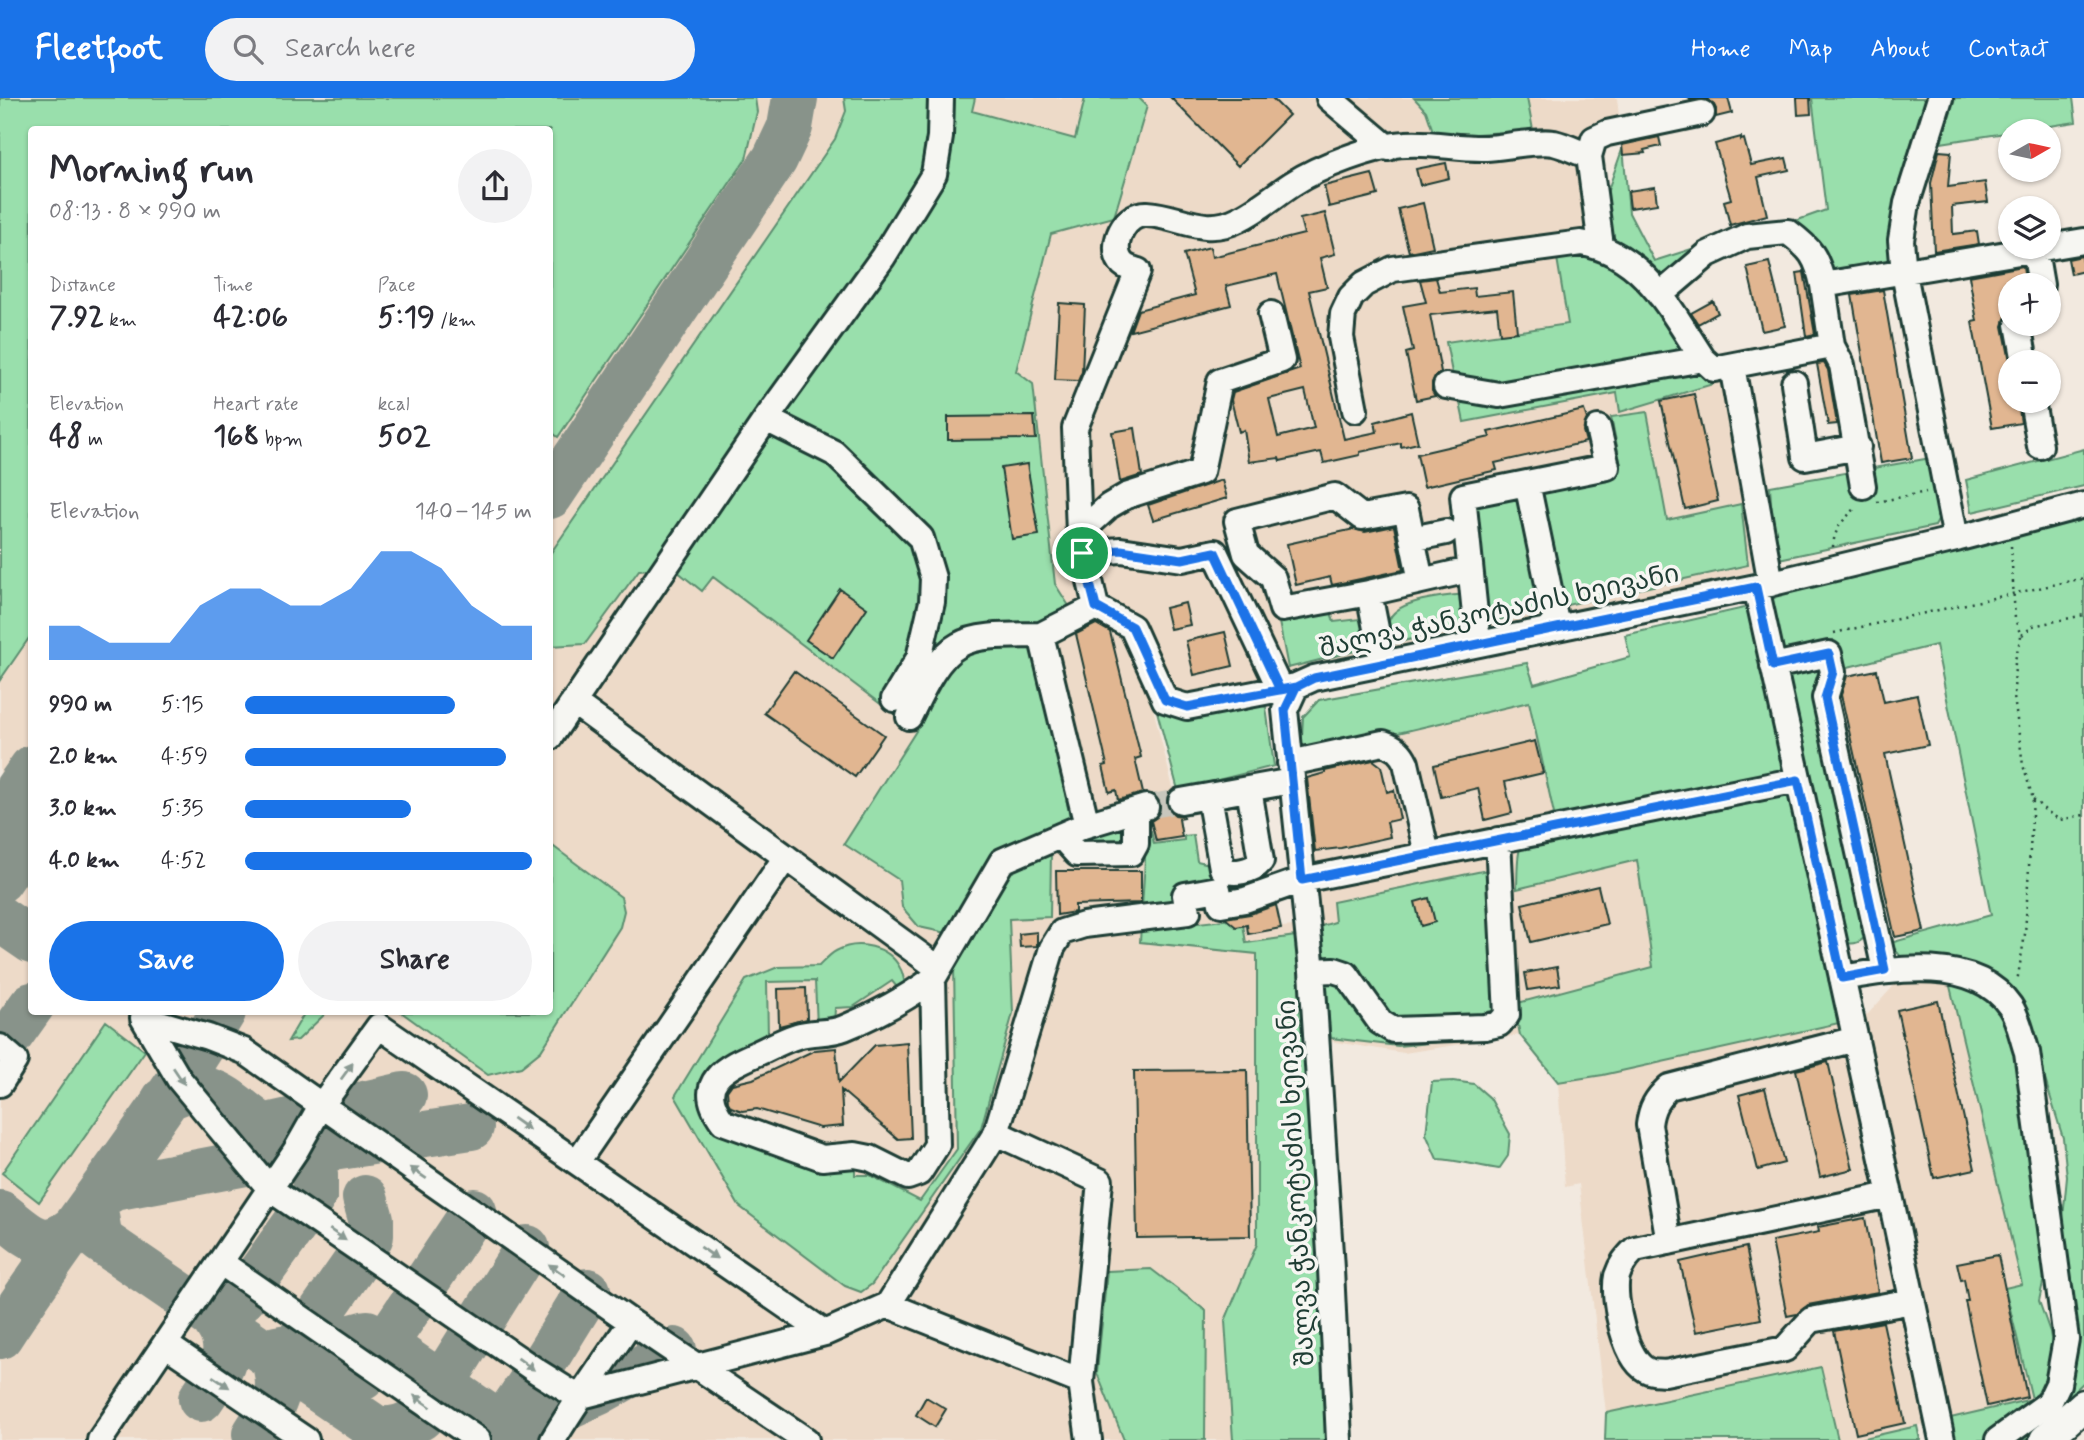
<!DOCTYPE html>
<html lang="en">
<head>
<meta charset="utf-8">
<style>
	:root { --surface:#fff; --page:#f2f2f3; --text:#2b2b33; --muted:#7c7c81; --accent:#1a73e8 }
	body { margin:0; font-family:Mynerve,"Noto Sans Georgian",sans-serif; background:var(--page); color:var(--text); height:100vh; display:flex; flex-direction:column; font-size:26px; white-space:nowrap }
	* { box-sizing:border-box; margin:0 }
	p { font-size:23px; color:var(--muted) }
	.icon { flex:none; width:38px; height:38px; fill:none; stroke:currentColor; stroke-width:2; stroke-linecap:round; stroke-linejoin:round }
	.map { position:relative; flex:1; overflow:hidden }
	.details { position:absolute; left:28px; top:28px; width:525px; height:889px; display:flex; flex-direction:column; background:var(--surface); border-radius:7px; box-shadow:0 2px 5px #0004 }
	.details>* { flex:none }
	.needle { width:46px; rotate:81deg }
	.fabs { position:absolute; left:1998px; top:21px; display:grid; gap:14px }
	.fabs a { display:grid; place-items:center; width:63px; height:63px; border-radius:50%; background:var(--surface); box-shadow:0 2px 5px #0004; font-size:35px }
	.pin { position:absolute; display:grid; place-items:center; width:60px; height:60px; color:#fff; margin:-30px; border:4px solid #fff; border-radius:50%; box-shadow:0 2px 7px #0007 }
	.round { display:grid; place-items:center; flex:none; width:74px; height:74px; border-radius:37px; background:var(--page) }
	.summary { display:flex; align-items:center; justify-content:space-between; height:119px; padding:0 21px }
	h1 { font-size:38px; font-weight:800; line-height:52px }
	.metrics { display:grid; grid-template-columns:repeat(3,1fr); gap:10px; height:119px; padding:7px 21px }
	.metrics div { display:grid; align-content:center }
	.metrics b { font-size:30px; font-weight:800 }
	.metrics small { font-size:19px; font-weight:400 }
	.metrics p { font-size:19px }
	.chart { height:196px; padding:14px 21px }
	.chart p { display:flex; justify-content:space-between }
	.chart svg { width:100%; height:126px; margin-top:7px; fill:var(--accent); opacity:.7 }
	.button { display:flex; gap:14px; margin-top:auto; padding:14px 21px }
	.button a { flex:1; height:80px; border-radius:42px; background:var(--accent); color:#fff; font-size:28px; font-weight:800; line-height:80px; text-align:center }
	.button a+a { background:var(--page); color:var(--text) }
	ul { padding:0 21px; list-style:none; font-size:23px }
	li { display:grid; grid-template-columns:112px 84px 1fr; align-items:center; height:52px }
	li i { height:18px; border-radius:9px; background:var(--accent) }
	header { display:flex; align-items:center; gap:42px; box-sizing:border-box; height:98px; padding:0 35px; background:var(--accent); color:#fff }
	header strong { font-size:33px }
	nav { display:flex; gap:38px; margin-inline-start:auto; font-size:24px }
	.search { width:490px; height:63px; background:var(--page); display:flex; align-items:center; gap:18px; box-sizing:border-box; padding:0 24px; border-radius:38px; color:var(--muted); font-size:26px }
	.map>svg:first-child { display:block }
	.built { fill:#eddac8; fill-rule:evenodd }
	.green { fill:#99dfac; stroke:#5c8e70; stroke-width:2 }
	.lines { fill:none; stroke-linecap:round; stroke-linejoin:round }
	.taxiway { stroke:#88938a; stroke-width:46 }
	.building { fill:#e1b691; stroke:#1f3d34; stroke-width:2; fill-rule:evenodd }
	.minor-tunnel { stroke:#c8c7bd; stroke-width:24; stroke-dasharray:24 12; stroke-linecap:butt }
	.minor-casing { stroke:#1f3d34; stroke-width:30 }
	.major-casing { stroke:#1f3d34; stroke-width:35 }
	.path { stroke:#1f3d34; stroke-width:2.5; stroke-dasharray:2 5; stroke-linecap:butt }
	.minor { stroke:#f6f6f2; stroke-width:24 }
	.major { stroke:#f6f6f2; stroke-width:30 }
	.oneway { fill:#8a9a93 }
	.route-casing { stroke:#fff; stroke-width:14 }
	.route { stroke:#1a73e8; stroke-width:9 }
	.labels { text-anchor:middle; stroke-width:7; stroke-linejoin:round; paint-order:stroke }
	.street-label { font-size:26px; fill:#1f3d34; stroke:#f6f6f2 }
</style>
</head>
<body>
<header>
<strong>Fleetfoot</strong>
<div class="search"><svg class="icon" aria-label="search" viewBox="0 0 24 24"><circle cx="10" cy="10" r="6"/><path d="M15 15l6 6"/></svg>Search here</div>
<nav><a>Home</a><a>Map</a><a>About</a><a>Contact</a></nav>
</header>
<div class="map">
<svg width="2084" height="1342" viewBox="0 0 2084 1342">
	<rect width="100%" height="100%" fill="#f2e9df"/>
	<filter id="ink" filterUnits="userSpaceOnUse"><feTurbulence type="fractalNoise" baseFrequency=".0143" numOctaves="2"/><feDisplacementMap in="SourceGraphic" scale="14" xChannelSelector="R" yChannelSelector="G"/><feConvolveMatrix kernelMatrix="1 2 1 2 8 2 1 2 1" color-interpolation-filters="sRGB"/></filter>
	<g filter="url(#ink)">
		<path class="built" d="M0 0H1085L1051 135 1147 8 1139 0H1414L1426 13 1533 32 1527 0H1617L1619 18 1594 29 1577 62 1589 150 1556 154 1569 226 1447 244 1699 265 1724 289 1743 363 1752 474 1287 579 1187 605 1167 590 1138 519 1108 498 1072 510 1103 516 1132 543 1142 566 1174 694 1180 693 1184 720 1179 721 1182 738 1194 736 1202 787 1241 781 1246 809 1276 804 1281 829 1295 828 1303 839 1335 1342H0ZM32 32H550V914H32Z
			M1529 604 1554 717 1539 724 1518 791 1637 762 1653 869 1514 906 1520 937 1404 955 1323 942 1301 658Z
			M1948 880 2022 1186 2005 1190 2032 1301 1856 1342H1838L1821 1270 1606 1315 1579 1086 1565 1089 1558 984 1603 977 1851 922 1868 916 1899 882Z"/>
		<path class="green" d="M0 0H755L757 14 746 61 558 339 550 333V32H32L31 541 29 540 0 582Z
			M844 0H975L972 13 1075 41 1085 0H1139L1147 8 1114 119 1051 136 1016 273 1033 286 1055 486 1071 511 1032 530 1071 725 996 756 947 835 919 829 902 809 899 782 844 746 916 633 713 479 702 493 672 469 639 472 585 546 550 548V456L835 41 846 13Z
			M1414 0H1527L1533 32 1435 39 1426 13Z
			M1812 0H1933L1895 164 1829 175 1784 127 1826 112Z
			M1955 0H2073L2076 24 1941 45Z
			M1623 49 1629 115 1654 163 1717 143 1660 186 1611 143 1601 112Z
			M1589 150 1646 184 1693 262 1505 292 1454 285 1446 244 1568 226 1556 154Z
			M1700 267 1713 286 1620 314 1617 295 1464 324 1459 300Z
			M1647 314 1667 422 1741 406 1748 467 1390 546C1389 539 1387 530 1389 523 1395 501 1444 499 1464 496L1453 408 1621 368 1611 319Z
			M2084 351V388L1972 414 1966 382Z
			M1931 360 1940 419 1935 428 1774 462 1768 424 1772 420 1770 388Z
			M2084 417V1284L2068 1299 2067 1306 2028 1342H2015L2054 1308 2062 1130 2067 1079 2063 1040 2044 978 2038 944 2024 911 1902 860 1890 845 1991 817 1936 547 1840 571 1833 542 1781 554 1768 511 1775 496Z
			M1329 508 1334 524 1360 521 1366 530 1371 549 1288 570 1278 519Z
			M1744 510 1753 515 1762 550 1839 925 1603 977 1558 984 1520 937 1514 906 1653 869 1637 762 1517 791C1518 753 1515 735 1554 716L1529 604 1301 658 1303 619 1319 602 1527 565 1534 586 1630 559 1625 537Z
			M1817 567 1825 574 1869 835C1861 844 1855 848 1843 844L1784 578Z
			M1146 572 1173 612 1215 617 1258 607 1266 609 1274 668 1178 692Z
			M1124 727 1127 735 1123 746 1080 747 1077 743Z
			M1151 733 1154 746 1184 742V738L1193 737 1197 763 1209 766 1224 783 1176 789 1181 827 1242 820 1246 845 1296 838 1311 1014 1328 1342H1233L1225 1223 1257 1146V856L1140 844 1145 761 1143 734Z
			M550 746 621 799 624 813 620 829 541 953 521 969 488 977 401 914H550Z
			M1051 755 1050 819 1009 821 1013 915 981 1030 872 1186 861 1194 845 1188 739 1108 675 998 746 882 778 869 819 868C824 863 830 856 836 853 858 841 889 848 900 870 904 876 904 885 906 892L901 894 892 883 853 909 835 910 834 928 817 929 815 883 767 884 768 939 712 979 723 1023 855 1066V1077H870L920 1103 957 1051 954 868 1005 775Z
			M1492 771 1502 938 1398 948 1331 940 1318 829 1335 824 1333 804Z
			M1948 880C1993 896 1995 895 2014 940L2046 1146 2044 1180 2039 1203 2050 1234 2053 1253 2048 1285 2033 1306 1985 1342H1947L1942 1322 2032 1301 2005 1190 2022 1186Z
			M305 914H327L298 942 288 943Z
			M106 923 145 953 39 1104 2 1075Z
			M1453 983 1474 986 1490 1000 1510 1036 1508 1058 1499 1071C1478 1068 1459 1062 1437 1061L1426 1036 1432 984Z
			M1151 1171 1206 1213 1205 1342H1124L1097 1275 1107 1173Z
			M1821 1269 1838 1342H1605L1606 1315Z
			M1917 1328 1920 1342H1856Z"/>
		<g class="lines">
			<path class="taxiway" d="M550 398 775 61 790 29 795 0
				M0 716 32 670
				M0 782 32 734
				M0 821 32 843
				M0 952 32 907
				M164 1002C210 976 225 1002 263 1029L404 997
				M0 1115C27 1135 40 1156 72 1132
				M193 1204C213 1211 224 1211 242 1200L304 1114 315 1095V1076L309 1062
				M0 1238C71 1128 156 1026 223 914
				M276 1251 292 1248 303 1240 363 1154 371 1138V1121L365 1100
				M315 1288C334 1291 347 1291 363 1279L474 1113
				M201 1301C222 1270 239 1249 210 1216
				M377 1331C394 1332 406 1329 421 1319L527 1150
				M255 1336C274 1306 285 1295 273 1260L367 1235 511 1334 599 1294 674 1252
				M393 1342 100 1142 95 1112 98 1099 114 1090 293 1056 471 1029
				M492 1342 538 1274 588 1193"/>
		</g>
		<path class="building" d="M1171 0H1272L1289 17 1238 68Z
			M1689 0H1728L1732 15 1716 19V11L1713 5 1706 1 1690 2Z
			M1797 0H1810L1811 16 1798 17Z
			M1659 39 1661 48 1644 52 1645 55 1623 57 1622 47Z
			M1741 39V42L1744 41 1751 67 1786 60 1789 72 1758 79 1767 117 1730 127 1724 103 1731 101 1715 46Z
			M1939 53 1951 54 1948 89 1985 84 1988 104 1952 108 1953 136 1977 133 1979 146 1934 153 1931 85Z
			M1446 65 1449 80 1420 87 1416 71Z
			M1372 76 1378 97 1329 109 1324 88Z
			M1655 89 1657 106 1630 110 1628 93Z
			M1423 105 1433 149 1409 154 1398 111Z
			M1325 115 1335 156 1320 160 1327 189 1309 193 1344 341 1377 334 1375 324 1411 314 1418 345 1401 349V345L1360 354V357L1324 365 1321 354 1280 363 1279 360 1249 364 1244 332 1239 334 1231 302 1233 294 1300 271 1277 176 1226 188 1231 207 1131 233V231L1138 212 1195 197 1184 156 1210 149 1212 159 1304 136 1300 121ZM1305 292 1314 330 1278 339 1269 301Z
			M2082 158 2084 173 2071 176 2068 161Z
			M1769 164 1785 228 1762 233 1747 169Z
			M2023 168 2026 187H2011V201L2005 202 2007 216 2003 228 2011 268V303H2018L2021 325 1992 330 1972 224 1977 223 1969 178Z
			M1804 174 1815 236 1806 238 1797 175Z
			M1436 180 1440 194 1474 190 1475 198 1513 194 1517 234 1500 236 1497 210 1430 217 1441 274 1435 278 1432 285V293L1435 298 1416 302 1406 255 1413 253 1403 208 1426 204 1420 182Z
			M1883 192 1912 360 1881 365 1852 197Z
			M1713 203 1718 215 1698 226 1691 215Z
			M1059 205 1085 207 1082 274 1078 283 1055 282Z
			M1824 265 1828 272 1837 326 1828 327 1817 266Z
			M1694 296 1718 403 1685 411 1661 303Z
			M1584 312 1587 321 1583 333 1586 344 1495 365 1497 372 1424 389 1417 356 1490 339 1488 334Z
			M1034 318 1036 341 948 342V319Z
			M1135 330 1142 377 1120 384 1112 334Z
			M1027 366 1039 437 1012 441 1001 370Z
			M1222 382 1227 400 1153 422 1148 407Z
			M1394 428 1403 472 1332 487 1330 479 1296 487 1287 446 1354 431 1365 434Z
			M840 491 867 510 833 560 806 542Z
			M1185 505 1190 527 1170 531 1165 510Z
			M1096 526 1110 534 1141 659 1135 661 1143 695 1118 702 1116 692 1109 694 1103 668 1107 667 1076 536Z
			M1225 534 1233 568 1194 577 1186 543Z
			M1877 572 1884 604 1917 597 1928 647 1885 656 1924 833 1895 839 1841 597 1847 578Z
			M794 573 884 637 855 679 764 615Z
			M1535 643 1543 675 1505 684 1512 715 1485 722 1478 690 1441 699 1434 667Z
			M1373 662 1381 668 1387 694 1394 692 1400 721 1387 724 1390 739 1341 750 1315 753 1307 680 1325 675V673Z
			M1169 695 1166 705 1169 712 1175 717 1183 718 1184 720 1179 721 1182 739 1156 743 1151 723 1157 719 1161 712 1160 704 1155 697Z
			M1056 773H1141V805L1075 807V814L1057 817Z
			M1598 788 1607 826 1531 844 1522 806Z
			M1429 800 1435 824 1421 828 1415 804Z
			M1276 807 1281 830 1248 836 1247 827 1236 829 1225 820 1250 816Z
			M1037 834V848L1020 849 1019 836Z
			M1557 869 1560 887 1528 892 1525 875Z
			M806 890 807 921 779 928 778 891Z
			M1938 903 1975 1071 1934 1080 1897 912Z
			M907 944 911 1040 898 1041 841 992 843 1028 820 1030 757 1011 742 1013 731 1009 728 1004 727 993 732 986 753 981 815 952 836 950 839 984 875 947Z
			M1828 964 1853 1071 1820 1079 1796 972Z
			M1247 972 1250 1138 1137 1140 1134 973Z
			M1765 990 1784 1065 1758 1072 1739 997Z
			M1865 1120 1878 1194 1808 1207 1797 1216 1787 1218 1772 1143 1819 1134 1818 1129Z
			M1746 1149 1761 1221 1696 1234 1680 1164Z
			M1998 1157 2027 1299 1987 1308 1965 1203H1968L1964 1181 1961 1182 1957 1165Z
			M1883 1224 1905 1325 1856 1336 1834 1233Z
			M926 1299 946 1311 935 1329 916 1317Z"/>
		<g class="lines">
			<path class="minor-tunnel" d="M1146 709 1181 703"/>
			<g class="minor-casing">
				<path id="minor" d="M1329 0 1388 50
					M1940 0 1907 105 1901 142 1904 175 1956 441
					M1589 58C1578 54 1566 48 1554 45 1538 42 1504 49 1486 50 1459 51 1433 44 1406 46 1375 47 1318 69 1292 86 1275 97 1258 112 1239 121 1204 139 1181 118 1147 116 1126 115 1113 141 1118 158 1121 168 1129 170 1138 173L1075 330 1079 435 1096 509 1132 529 1165 602 1187 609 1296 588 1314 580 1756 489 1956 441 2084 407
					M1601 148 1589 58 1594 41 1607 35 1702 15
					M2035 152 2041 187
					M1660 197 1708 156 1747 138 1788 134C1811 151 1817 159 1823 187
					M2018 226 2025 264
					M1832 248 1842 267 1863 388
					M1732 268 1771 486
					M1794 285 1805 359 1858 349
					M1446 288 1499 297 1703 261
					M2032 303 2040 348
					M1355 312 1341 239 1343 216 1351 199 1364 186 1393 171 1581 145C1644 155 1671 213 1703 261L1714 271 1832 248 1823 187 2084 143
					M766 321 834 355 921 440 933 480 932 504 919 560 894 601
					M1527 385 1607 369 1598 330
					M1079 435 1109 408 1126 398 1201 374 1220 283 1282 262 1271 216
					M1412 441 1446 434
					M1082 455 1121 452 1182 461 1215 454 1280 591
					M1756 489 1890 1097 1942 1342
					M1369 495 1456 475
					M1478 545 1463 398 1527 385 1557 529
					M1383 566 1369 495 1282 511 1273 480 1246 456 1237 423 1335 398 1362 419 1406 411 1421 483
					M1773 568 1829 556 1833 574 1825 600 1885 872
					M1296 588 1285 612 1312 873 1331 1171 1339 1342
					M573 604 938 870
					M909 619C920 597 936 559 959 547 979 535 1018 538 1041 537
					M550 639 766 321 883 159 934 76 940 39 941 0
					M1290 665 1383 645C1395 649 1401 654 1406 665L1427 756
					M1209 698 1222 770C1232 778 1253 773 1261 763L1249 691
					M1181 703 1292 683
					M1084 715 1041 537 1096 509
					M1065 736 1068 746 1077 756 1131 755 1136 746V712
					M1312 873 1334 872 1346 876 1380 924 1393 932 1485 929 1499 926 1507 917 1498 742
					M1842 880C1894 871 1975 857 2010 908 2019 921 2022 940 2027 954L2066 1241 2058 1286 2049 1305 1998 1342
					M933 881C906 901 876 917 844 930 830 936 812 933 797 938 784 942 771 949 758 955 726 969 693 984 723 1024L822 1060 855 1057 870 1060 908 1079 919 1075 937 1047 933 881 1002 763 1083 728 1146 709
					M143 920 179 981 270 1091 538 1274 578 1299 825 1235 888 1207 996 1035 1052 850 1062 834 1084 827 1188 814 1185 797 1218 791 1221 806 1245 802 1302 782 1798 682
					M143 920 208 939 244 953 631 1224C605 1264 577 1301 553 1342
					M0 949 15 962 0 986
					M577 1064 786 759
					M1890 1097 1635 1151C1626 1160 1621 1166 1617 1178 1612 1200 1625 1265 1649 1273 1653 1275 1660 1274 1665 1275L1785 1251 1811 1222 1912 1203
					M1669 1144 1649 1027C1651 1010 1656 1001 1669 989L1856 941
					M220 1164 478 1342
					M888 1207 1081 1284 1100 1083 996 1035
					M631 1224 806 1342
					M165 1246 306 1342
					M1081 1284 1089 1342
					M100 1342 296 1052 321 1008 379 928 825 1235"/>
			</g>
			<g class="major-casing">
				<path id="major" d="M2045 1342 2084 1307"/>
			</g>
			<path class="path" d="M1877 404 1926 394
				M2011 448 2015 521 2021 538 2015 562 2014 599 2023 667 2033 701 2025 836 2017 884
				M1833 449C1834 430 1844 421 1857 409
				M1834 535 2084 480
				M2022 537 2033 528 2084 517
				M2033 701 2045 712 2060 722 2084 717"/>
			<use href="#minor" class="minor"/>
			<use href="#major" class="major"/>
		</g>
		<defs><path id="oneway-solid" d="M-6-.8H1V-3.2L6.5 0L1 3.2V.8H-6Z" transform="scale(1.75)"/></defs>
		<g class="oneway">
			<use href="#oneway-solid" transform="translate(347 973) rotate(-54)"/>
			<use href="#oneway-solid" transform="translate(179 978) rotate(56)"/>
			<use href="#oneway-solid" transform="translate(521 1026) rotate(35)"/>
			<use href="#oneway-solid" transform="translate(418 1075) rotate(-146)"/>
			<use href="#oneway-solid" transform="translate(338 1137) rotate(34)"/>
			<use href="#oneway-solid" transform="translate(709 1155) rotate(35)"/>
			<use href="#oneway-solid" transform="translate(557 1172) rotate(-145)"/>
			<use href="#oneway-solid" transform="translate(526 1266) rotate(36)"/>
			<use href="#oneway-solid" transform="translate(221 1284) rotate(34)"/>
			<use href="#oneway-solid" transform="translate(422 1303) rotate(-145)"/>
		</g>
	</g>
	<g class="lines" filter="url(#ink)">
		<g class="route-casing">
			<path id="route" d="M1082 455 1121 452 1182 461 1215 454 1280 592 1296 589 1285 612 1302 782 1798 682 1842 880 1885 872 1825 600 1833 574 1829 556 1773 568 1756 489 1314 580 1296 589 1187 609 1165 602 1132 529 1096 509 1082 455"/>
		</g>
		<use href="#route" class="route"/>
	</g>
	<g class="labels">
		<g class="street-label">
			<text transform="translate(1499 512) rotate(-12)" y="9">შალვა ჭანკოტაძის ხეივანი</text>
			<text transform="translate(1295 1085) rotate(-93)" y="9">შალვა ჭანკოტაძის ხეივანი</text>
		</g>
	</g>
</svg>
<div class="fabs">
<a><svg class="needle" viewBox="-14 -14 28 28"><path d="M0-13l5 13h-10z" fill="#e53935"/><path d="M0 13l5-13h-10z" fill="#7c7c81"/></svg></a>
<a><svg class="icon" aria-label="layers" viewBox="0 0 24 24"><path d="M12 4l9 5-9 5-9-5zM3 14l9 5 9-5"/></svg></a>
<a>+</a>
<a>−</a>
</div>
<div class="pin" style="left:1082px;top:455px;background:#1e9e55"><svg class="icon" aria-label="arrive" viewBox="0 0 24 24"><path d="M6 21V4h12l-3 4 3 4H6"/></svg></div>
<section class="details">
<div class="summary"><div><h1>Morning run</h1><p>08:13 · 8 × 990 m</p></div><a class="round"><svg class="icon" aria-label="share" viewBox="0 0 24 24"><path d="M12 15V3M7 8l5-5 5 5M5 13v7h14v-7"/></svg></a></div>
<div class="metrics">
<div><p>Distance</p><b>7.92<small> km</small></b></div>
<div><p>Time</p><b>42:06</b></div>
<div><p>Pace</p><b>5:19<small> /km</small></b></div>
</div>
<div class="metrics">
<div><p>Elevation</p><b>48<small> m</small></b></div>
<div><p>Heart rate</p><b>168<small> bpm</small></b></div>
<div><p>kcal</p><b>502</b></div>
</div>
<div class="chart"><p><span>Elevation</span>140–145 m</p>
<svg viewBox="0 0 160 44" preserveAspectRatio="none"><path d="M0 44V32L10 32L20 38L30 38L40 38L50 25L60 19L70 19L80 25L90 25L100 19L110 6L120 6L130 12L140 25L150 32L160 32V44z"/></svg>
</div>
<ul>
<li><b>990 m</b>5:15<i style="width:73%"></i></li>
<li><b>2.0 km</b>4:59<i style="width:91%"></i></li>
<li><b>3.0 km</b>5:35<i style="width:58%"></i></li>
<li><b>4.0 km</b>4:52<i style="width:100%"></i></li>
</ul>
<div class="button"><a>Save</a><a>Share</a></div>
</section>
</div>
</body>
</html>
